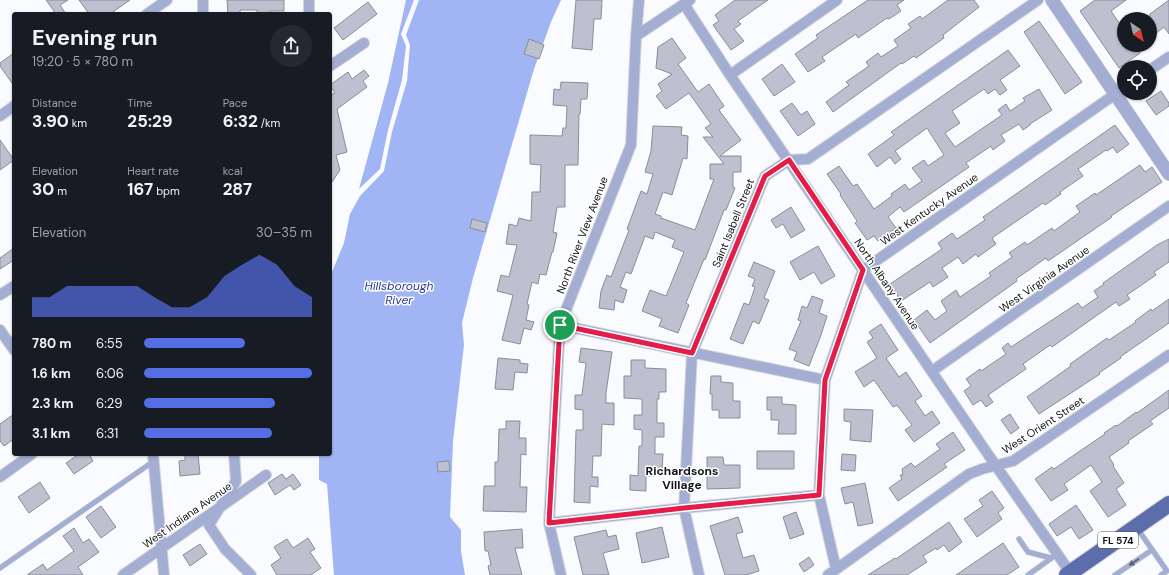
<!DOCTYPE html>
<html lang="en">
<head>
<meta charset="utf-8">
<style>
	:root { --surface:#171b24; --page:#242831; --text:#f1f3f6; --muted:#9ea1a6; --accent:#556ee3 }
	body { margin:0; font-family:"DM Sans",sans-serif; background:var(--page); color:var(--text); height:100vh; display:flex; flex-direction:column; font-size:15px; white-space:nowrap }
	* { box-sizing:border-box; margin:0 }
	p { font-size:13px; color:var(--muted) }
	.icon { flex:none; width:22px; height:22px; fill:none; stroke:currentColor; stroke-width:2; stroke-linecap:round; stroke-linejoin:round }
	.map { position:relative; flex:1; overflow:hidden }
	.sheet { position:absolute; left:12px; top:12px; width:320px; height:444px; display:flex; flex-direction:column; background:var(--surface); border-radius:4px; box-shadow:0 1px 3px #0004 }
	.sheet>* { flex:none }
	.needle { width:26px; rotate:145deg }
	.buttons { position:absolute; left:1117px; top:12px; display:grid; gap:8px }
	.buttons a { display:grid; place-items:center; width:40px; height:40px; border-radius:50%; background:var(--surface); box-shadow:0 1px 3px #0004; font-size:20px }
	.pin { position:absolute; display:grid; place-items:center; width:34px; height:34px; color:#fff; margin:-17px; border:2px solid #fff; border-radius:50%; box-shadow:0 1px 4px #0007 }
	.round { display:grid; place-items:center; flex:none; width:42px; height:42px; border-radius:21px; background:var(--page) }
	.summary { display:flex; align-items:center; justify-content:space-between; height:68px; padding:0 20px }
	h1 { font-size:22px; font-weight:700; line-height:30px }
	.figures { display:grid; grid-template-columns:repeat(3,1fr); gap:6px; height:68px; padding:4px 20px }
	.figures div { display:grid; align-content:center }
	.figures b { font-size:17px; font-weight:700 }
	.figures small { font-size:11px; font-weight:400 }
	.figures p { font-size:11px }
	.chart { height:112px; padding:8px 20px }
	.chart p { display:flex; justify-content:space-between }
	.chart svg { width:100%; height:72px; margin-top:4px; fill:var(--accent); opacity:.7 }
	ul { padding:0 20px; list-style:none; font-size:13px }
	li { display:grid; grid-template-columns:64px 48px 1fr; align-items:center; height:30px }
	li i { height:10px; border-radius:5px; background:var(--accent) }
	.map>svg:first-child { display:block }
	.water { fill:#a1b5f5 }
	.building { fill:#bdc1cf; stroke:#898d9a }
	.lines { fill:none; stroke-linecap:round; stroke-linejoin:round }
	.service-casing { stroke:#d5d6d9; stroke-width:6 }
	.minor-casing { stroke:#d5d6d9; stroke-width:12 }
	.tertiary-casing { stroke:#d5d6d9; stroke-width:14 }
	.primary-casing { stroke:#d5d6d9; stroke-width:18 }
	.service { stroke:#a3aed2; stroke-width:5 }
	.minor { stroke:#a3aed2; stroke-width:10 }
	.tertiary { stroke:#a3aed2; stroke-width:13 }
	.primary { stroke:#5c6dab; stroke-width:16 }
	.oneway { fill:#5a6074 }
	.route-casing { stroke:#fff; stroke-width:8 }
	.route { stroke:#e11d48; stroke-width:5 }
	.labels { text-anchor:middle; stroke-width:3; stroke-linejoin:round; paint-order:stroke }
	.shield { fill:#fff; stroke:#58595d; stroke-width:1 }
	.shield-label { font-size:10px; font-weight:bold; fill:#101217 }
	.street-label { font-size:11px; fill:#101217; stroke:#fff }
	.water-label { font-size:12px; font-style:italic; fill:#2b3993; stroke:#fff }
	.neighbourhood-label { font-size:12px; font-weight:bold; fill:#101217; stroke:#fff }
</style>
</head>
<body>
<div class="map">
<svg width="1169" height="575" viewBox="0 0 1169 575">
	<rect width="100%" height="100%" fill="#fafbfe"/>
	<path class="water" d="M406 0H414L401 34 406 46 402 80 388 130 380 169 359 189 388 83Z
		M419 0H561L551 22 534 69 473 278 462 323 464 345 453 441 450 517 461 530V551L465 575H334L327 484 319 480V454H330V286L332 272 344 243 350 214 360 196 384 171 392 132 407 81 410 45 406 35Z"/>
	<path class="building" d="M46 0H68L60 5 66 14H56Z
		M79 0H130L110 14H89Z
		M227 0H284V11H270V14H257V10H240V14H228Z
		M576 0H602L601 19H594L592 50 572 48Z
		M735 0H768L738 21 741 24 734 29 744 41 731 50 713 25 719 21 715 15Z
		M868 0H904L897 5 901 11 889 19 887 18 858 38 856 34 822 57 825 61 808 72 795 54 818 38 816 35Z
		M948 0H974L979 7 943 35 944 38 916 58 914 56 902 64 901 63 833 112 826 102 849 85 846 82 869 66 866 62 878 53 881 57 898 46 894 40 911 28 908 24 920 16 922 19Z
		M1095 0H1126L1111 11 1124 30V45H1134L1140 53 1119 68 1080 11Z
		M1169 0V34L1164 27 1150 38V14Z
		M368 2 377 14 343 40 334 28Z
		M1039 21 1082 82 1065 94 1024 32Z
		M672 38 686 58 678 64 698 92 709 84 724 106 719 110 741 140 720 156H741V172H733V187L735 188 726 210H724L705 260 704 259 686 303 689 305 678 333 659 326 662 319 642 311 650 290 666 296 684 252 672 247 675 240 655 232 653 239 645 236 631 274 626 272 620 287 627 290 623 303 615 300 614 310 599 308 601 291 607 275 611 277 629 230 627 229 641 191 647 194 653 174 645 172 651 151 653 126 682 127 681 135 688 136 687 159 683 158 672 195 663 192 655 214 661 216V218L695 230 714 179H710V164H724L703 137H713L705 128 711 124 689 93 666 109 656 96 662 91 658 84 672 74 656 68 658 47Z
		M529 39 544 45 539 59 524 54Z
		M1008 50 1020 66 1000 80 1007 90 1000 95 995 89 988 94 984 89 952 111 960 123 945 133 955 147 1002 115 998 110 1006 104 1010 111 1025 101 1023 98 1039 89 1052 110 1030 124V125L1023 130 1019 124 1001 135 1005 141 993 150 991 146 966 163 969 167 904 212 900 207 888 217 896 228 878 241 874 236 867 240 855 223 857 221 840 195 841 194 827 174 839 166 853 186 857 184 874 209 892 196 891 194 905 184 909 190 922 181 912 168 924 160 928 166 944 155 927 128 895 151 901 159 895 164 890 157 877 167 868 154 894 135 891 132Z
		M14 53V86L0 66V63Z
		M782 64 795 82 774 96 762 79Z
		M364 70 369 76 363 81 367 87 337 109 347 152 336 155 340 170 330 185V95L335 93 330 85 348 72 352 79Z
		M561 82 588 83 587 99H581L580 114H579L578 165H565V207H557L553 232 557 233 553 252H552L546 275 540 274 538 284 532 282 527 304 529 305 526 320 534 322 531 330 524 328 520 344 502 340 513 295 497 291 501 275 509 277 517 245 506 244 509 224 517 226 519 218 531 221 532 192H540L541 165 530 164V135L562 136 563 128H566L567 106 553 105 554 89 560 90Z
		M1161 91 1169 103V106L1156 115 1146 101Z
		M792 103 801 115 807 111 815 124 798 136 780 111Z
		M1115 125 1129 144 1117 153 1113 147 1107 151 1106 150 1078 169 1083 176 1060 192 1061 194 1045 205 1043 203 992 238 996 244 978 257 976 254 963 264 958 257 942 268 948 277 933 287 930 282 901 301 890 284 942 249 938 243 952 233 957 239 985 220 983 217Z
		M0 140 14 160 0 170Z
		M1140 165 1145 172 1152 167 1162 182 1111 216 1112 217 1048 261 1046 258 1016 279 1017 281 930 343 914 320 927 310 935 320 947 311 941 301 956 290 960 297 991 276 989 273 1012 257 1009 253 1025 242 1027 245 1052 228 1054 231 1080 212 1076 206 1095 193 1096 195Z
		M791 207 805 230 791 238 783 224 776 228 771 220Z
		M472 219 487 223 485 232 470 228Z
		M1169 239V262L1154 272 1156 275 1127 295 1130 299 1119 306 1116 302 1052 347 1050 345 1023 364 1026 369 988 395 993 402 986 407 981 400 973 405 964 391 971 386 966 379 980 369 981 371 1006 354 1002 348 1008 343 1011 347 1078 303 1082 308 1098 297 1094 291 1104 284 1103 283 1157 245Z
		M818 246 835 276 821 284 814 272 800 280 790 262Z
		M14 248V260L0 269V258Z
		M754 262 775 271 764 298 769 300 759 324 753 321 743 344 730 339 744 303 749 305 755 287 752 286 755 279 748 276Z
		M812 296 823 300 819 313 827 316 821 335 809 366 794 360 797 352 789 349 801 321 798 320 802 306 807 308Z
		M1169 299V323L1120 357 1121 358 1099 373 1100 374 1039 414 1027 397 1071 366 1070 364 1107 338 1109 340 1136 322 1135 321 1151 309 1152 311Z
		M881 324 898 350 886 358 899 377 906 372 922 396 915 401 925 416 932 411 940 423 914 442 905 430 912 425 897 405 893 407 874 380 864 387 855 372 877 358 867 342 873 338 869 332Z
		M581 348 612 352 606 393V403H614V425L602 424 601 456H593L592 477H598V487L590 486V503L574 502 576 430H583V410L575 409V395H582L586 363 579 362Z
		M498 358 520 360V363L528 364 527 373 515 372 513 390 495 389Z
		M631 360H645V368L666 369V392H659V399H657V423H664V437H655V454H663L662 469 654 468V476H646V491L630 490V475L638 476 639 446H642V430L634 429V415H642V399L624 398V376H631Z
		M711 376H721V382L733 383V401H740V418H719V410H712V394H710Z
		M1169 390V408L1150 421 1153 424 1128 441 1129 443 1109 457 1114 465 1113 466 1124 483 1116 489 1126 505 1108 517 1090 491 1102 482 1091 465 1064 484 1068 490 1051 501 1035 479 1052 467 1054 469 1077 453 1105 434 1104 433 1116 425 1117 426 1136 412 1137 413Z
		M767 397H782V404L796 405V434H778L779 420H771V410H767Z
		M844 409 873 410 871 442 850 440 851 422 844 421Z
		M14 414V439L4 446 0 441V424Z
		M1010 414 1019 428 1011 434 1001 420Z
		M506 421H520L519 438H526V455L521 454 520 487H527L526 512 483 511 484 486H495V462H498L499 429H506Z
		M953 432 965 450 944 464 947 467 898 501 889 488 902 479 900 475H903L902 469 911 463 915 467 940 449 936 444Z
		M757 451H794V469H757Z
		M79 454H89L93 461 74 474 66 463Z
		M185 454H198L200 474 180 476 179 461 185 460Z
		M842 454 856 455 855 471 841 470Z
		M707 457H723L724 465H740V488L707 489Z
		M449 461 450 471 438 472 437 462Z
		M282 474 286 479 293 474 301 485 294 490 290 485 275 495 268 483Z
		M40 482 50 498 29 513 18 497Z
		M865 483 873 523 858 526 853 502 845 504 841 488Z
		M992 491 1004 508 998 513 1002 519 977 537 964 519 983 506 979 500Z
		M1076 505 1093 530 1079 539 1071 527 1057 536 1049 524Z
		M101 506 116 527 101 538 86 517Z
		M796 512 804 534 790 539 783 517Z
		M738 517 743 532 736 534 743 558 754 555 759 571 746 575H725L710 526Z
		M949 522 962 542 949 552 944 545 937 550 936 548 923 556 927 562 907 575H868L895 558 896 559Z
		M662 527 669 557 642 563 636 533Z
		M74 528 83 543 89 539 99 552 78 567 83 575H27L43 564 47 570 74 551 63 536Z
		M522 529 523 548H515L522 575H490L488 566 491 565 488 551H485L484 532Z
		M606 530 608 537 616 535 619 549 603 553 609 575H583L574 537Z
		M308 538 315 549 310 552 321 568 311 575H277L271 565 281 558 274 547 287 539 293 548Z
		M1003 543 1019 567 1007 575H956Z
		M200 544 207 554 190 566 183 555Z
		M809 557 814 565 804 572 799 564Z"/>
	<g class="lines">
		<g class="service-casing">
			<path id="service" d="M1137 528 1167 571 1161 575
				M1019 539 1028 552 1051 558
				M0 568 154 461
				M1028 575 1053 557
				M1115 575 1152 550"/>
		</g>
		<g class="minor-casing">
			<path id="minor" d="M684 4 730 75 996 466 1072 575
				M147 14 167 0
				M203 14V0
				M309 14V0
				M636 36 690 0
				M330 66 364 43
				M1150 70 1169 57
				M730 75 837 0
				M0 116 14 106
				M0 295 14 286
				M560 325 825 380
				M0 330 14 350
				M932 371 1169 206
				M153 454 164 575
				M234 454 236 481 209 525 225 549 251 575
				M0 477 32 454
				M549 523 684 508 819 495
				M836 569 819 495 825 380 863 270 1124 88
				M123 575 266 475
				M561 575 549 523 560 325 631 145 636 36 639 0
				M699 575 684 508 692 353 765 176 789 160 808 159 1038 0
				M828 575 969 474 982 469 1013 461 1169 355"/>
		</g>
		<g class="tertiary-casing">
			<path id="tertiary" d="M1052 0 1169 174"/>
		</g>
		<g class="primary-casing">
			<path id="primary" d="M1067 575 1169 504"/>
		</g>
		<use href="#service" class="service"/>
		<use href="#minor" class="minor"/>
		<use href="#tertiary" class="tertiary"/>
		<use href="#primary" class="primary"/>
	</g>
	<defs><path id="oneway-solid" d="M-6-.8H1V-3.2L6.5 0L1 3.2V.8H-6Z"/></defs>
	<use class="oneway" href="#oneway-solid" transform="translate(1134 562) rotate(146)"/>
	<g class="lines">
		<g class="route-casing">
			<path id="route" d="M789 160 863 270 825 380 819 495 684 508 549 523 560 325 692 353 765 176Z"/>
		</g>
		<use href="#route" class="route"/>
	</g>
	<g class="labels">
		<rect class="shield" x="1098" y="532" width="40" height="16" rx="3"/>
		<g class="shield-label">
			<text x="1118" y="544">FL 574</text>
		</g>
		<g class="street-label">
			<text transform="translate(929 209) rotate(-35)" y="4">West Kentucky Avenue</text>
			<text transform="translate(733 223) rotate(-68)" y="4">Saint Isabell Street</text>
			<text transform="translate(582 235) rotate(-69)" y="4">North River View Avenue</text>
			<text transform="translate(1044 279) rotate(-35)" y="4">West Virginia Avenue</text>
			<text transform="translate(887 284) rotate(56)" y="4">North Albany Avenue</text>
			<text transform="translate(1043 425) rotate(-33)" y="4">West Orient Street</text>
			<text transform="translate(187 515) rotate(-35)" y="4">West Indiana Avenue</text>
		</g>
		<g class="water-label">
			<text x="399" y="290">Hillsborough<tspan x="399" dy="14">River</tspan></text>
		</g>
		<g class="neighbourhood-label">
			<text x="682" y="475">Richardsons<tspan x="682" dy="14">Village</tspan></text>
		</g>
	</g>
</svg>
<div class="buttons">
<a><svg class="needle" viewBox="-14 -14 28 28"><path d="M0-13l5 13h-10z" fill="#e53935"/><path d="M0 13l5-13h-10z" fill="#9ea1a6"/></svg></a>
<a><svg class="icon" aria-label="locate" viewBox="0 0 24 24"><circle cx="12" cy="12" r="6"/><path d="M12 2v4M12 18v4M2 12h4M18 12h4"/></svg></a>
</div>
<div class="pin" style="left:560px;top:325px;background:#1e9e55"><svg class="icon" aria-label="arrive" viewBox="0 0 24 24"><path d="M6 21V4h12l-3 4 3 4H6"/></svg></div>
<section class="sheet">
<div class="summary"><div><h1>Evening run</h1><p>19:20 · 5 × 780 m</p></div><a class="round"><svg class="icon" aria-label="share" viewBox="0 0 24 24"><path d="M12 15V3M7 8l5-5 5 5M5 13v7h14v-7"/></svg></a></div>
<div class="figures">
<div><p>Distance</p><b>3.90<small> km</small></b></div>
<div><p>Time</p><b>25:29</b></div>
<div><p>Pace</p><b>6:32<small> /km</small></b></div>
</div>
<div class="figures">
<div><p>Elevation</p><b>30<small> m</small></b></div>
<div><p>Heart rate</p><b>167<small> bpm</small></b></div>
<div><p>kcal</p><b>287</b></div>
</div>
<div class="chart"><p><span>Elevation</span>30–35 m</p>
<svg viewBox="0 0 160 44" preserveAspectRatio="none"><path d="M0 44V32L10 32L20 25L30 25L40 25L50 25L60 25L70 32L80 38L90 38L100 32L110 19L120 12L130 6L140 12L150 25L160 32V44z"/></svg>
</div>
<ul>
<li><b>780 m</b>6:55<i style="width:60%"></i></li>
<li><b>1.6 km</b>6:06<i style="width:100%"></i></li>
<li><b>2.3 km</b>6:29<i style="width:78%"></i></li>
<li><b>3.1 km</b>6:31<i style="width:76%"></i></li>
</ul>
</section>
</div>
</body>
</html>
